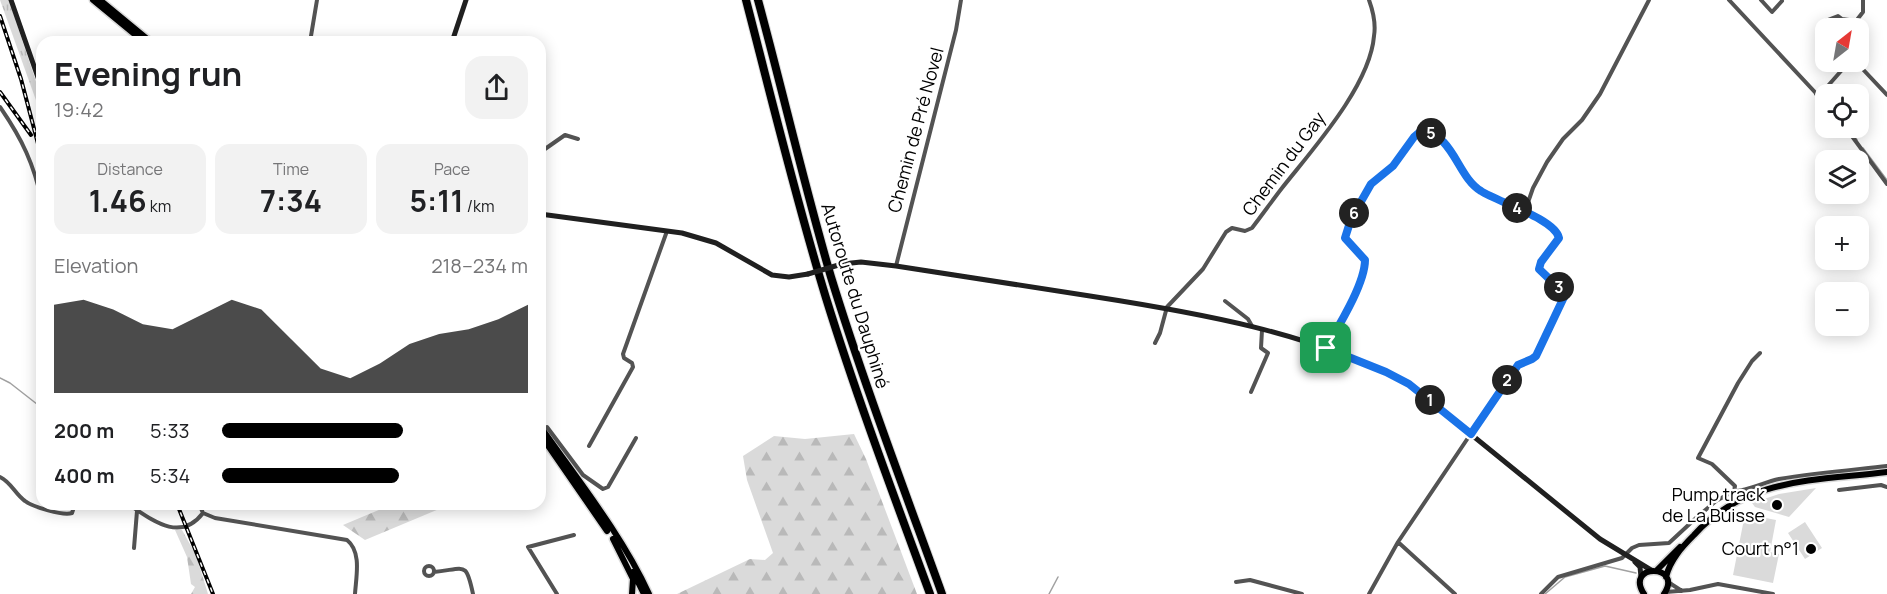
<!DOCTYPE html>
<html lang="en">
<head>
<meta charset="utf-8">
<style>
	:root { --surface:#fff; --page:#f2f2f2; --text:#202124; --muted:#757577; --accent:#000 }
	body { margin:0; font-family:Manrope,sans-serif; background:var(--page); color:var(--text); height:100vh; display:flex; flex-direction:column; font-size:22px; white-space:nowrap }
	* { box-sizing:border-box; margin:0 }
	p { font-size:20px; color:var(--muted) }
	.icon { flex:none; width:33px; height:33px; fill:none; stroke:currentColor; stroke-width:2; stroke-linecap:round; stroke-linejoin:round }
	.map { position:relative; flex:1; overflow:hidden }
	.side { position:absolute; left:36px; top:36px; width:510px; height:474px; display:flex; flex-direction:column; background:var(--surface); border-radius:18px; box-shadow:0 3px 15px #0003 }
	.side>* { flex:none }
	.needle { width:39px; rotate:31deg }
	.tools { position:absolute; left:1815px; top:18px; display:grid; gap:12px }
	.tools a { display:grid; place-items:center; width:54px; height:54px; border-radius:12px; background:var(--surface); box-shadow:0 3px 15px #0003; font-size:30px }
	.pin { position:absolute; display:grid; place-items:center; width:51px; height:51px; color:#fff; margin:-26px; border-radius:12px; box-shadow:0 3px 9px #0006 }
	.km { position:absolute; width:30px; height:30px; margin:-15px; border-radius:50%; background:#222; color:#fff; font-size:16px; line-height:30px; text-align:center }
	.round { display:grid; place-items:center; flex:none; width:63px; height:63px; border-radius:18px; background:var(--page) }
	.head { display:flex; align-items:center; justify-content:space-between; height:102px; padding:0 18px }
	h1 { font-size:33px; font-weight:700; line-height:45px }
	.metrics { display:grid; grid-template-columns:repeat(3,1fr); gap:9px; height:102px; padding:6px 18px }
	.metrics div { display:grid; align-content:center; border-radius:15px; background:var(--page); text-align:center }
	.metrics b { font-size:30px; font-weight:700 }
	.metrics small { font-size:16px; font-weight:400 }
	.metrics p { font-size:16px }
	.chart { height:168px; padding:12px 18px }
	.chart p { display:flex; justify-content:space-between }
	.chart svg { width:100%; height:108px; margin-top:6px; fill:var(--accent); opacity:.7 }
	ul { padding:0 18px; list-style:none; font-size:20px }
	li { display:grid; grid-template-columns:96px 72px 1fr; align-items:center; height:45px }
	li i { height:15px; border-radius:8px; background:var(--accent) }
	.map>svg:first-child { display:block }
	.grass { fill:url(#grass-tufts) }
	.forest { fill:url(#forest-firs) }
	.pitch { fill:#dadada }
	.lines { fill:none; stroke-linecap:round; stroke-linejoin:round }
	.stream { stroke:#a1a1a1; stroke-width:1.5 }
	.primary-casing { stroke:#dbdbdb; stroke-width:9 }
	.highway-casing { stroke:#dbdbdb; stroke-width:10 }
	.street { stroke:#535353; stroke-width:4 }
	.secondary { stroke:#202020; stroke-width:5 }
	.primary { stroke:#000; stroke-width:6 }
	.highway { stroke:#000; stroke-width:8 }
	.rail-casing { stroke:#000; stroke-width:4 }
	.rail { stroke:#fff; stroke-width:1.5; stroke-dasharray:4.5; stroke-linecap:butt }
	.secondary-bridge { stroke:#202020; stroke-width:5 }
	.route-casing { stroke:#fff; stroke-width:12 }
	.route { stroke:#1a73e8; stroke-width:8 }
	.poi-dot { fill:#000; stroke:#fff; stroke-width:2 }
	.labels { text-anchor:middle; stroke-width:4.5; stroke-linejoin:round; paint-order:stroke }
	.street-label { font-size:18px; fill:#000; stroke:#fff }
	.poi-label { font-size:18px; fill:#000; stroke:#fff; text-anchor:end }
</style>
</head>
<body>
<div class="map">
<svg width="1887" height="594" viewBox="0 0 1887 594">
	<defs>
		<pattern id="grass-tufts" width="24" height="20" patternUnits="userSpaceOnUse" patternTransform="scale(1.5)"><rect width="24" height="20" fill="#dadada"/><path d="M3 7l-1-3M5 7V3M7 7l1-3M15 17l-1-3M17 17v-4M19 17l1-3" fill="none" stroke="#b9b9b9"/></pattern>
		<pattern id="forest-firs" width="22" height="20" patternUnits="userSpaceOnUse" patternTransform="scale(1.5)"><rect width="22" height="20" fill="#dadada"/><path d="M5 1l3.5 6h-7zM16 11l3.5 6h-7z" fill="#b9b9b9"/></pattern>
	</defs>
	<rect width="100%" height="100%" fill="#fff"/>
	<path class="grass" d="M0 0H9L42 100V117Z"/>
	<path class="forest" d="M854 434 866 459 917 594H677L750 559 765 560 773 553 747 480 743 456 774 436 805 439Z
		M393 504H451L365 540 343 525Z
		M175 530H182L196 555 208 594H191L195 587 191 584 187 557Z"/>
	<path class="pitch" d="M1816 488 1789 517 1755 507 1752 503 1779 494Z
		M1745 514 1776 520 1770 552 1779 554 1773 583 1733 575Z
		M1805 522 1822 548 1805 559 1788 533Z"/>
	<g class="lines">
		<path class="stream" d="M1849 128 1857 140
			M1863 148 1887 180
			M0 378 10 383 42 408
			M1049 594 1058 577
			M1545 594 1565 577 1605 566 1636 573"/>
		<g class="primary-casing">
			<path id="primary" d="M93 0 144 42
				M100 0 151 42
				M540 426C577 479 622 535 649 594
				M540 434 607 531
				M613 539 633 579 632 594
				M1657 570 1680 547
				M633 572 644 594
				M1666 577C1670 560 1682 547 1694 535 1746 477 1815 481 1887 472
				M1644 594C1624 563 1684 564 1664 594"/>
		</g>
		<g class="highway-casing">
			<path id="highway" d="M746 0C772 100 796 200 826 298 857 398 894 496 930 594
				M758 0C783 92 804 185 831 277 864 384 904 489 942 594"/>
		</g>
		<path class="street" d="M1729 0 1826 104
			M1761 0 1772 12 1782 1
			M1826 36 1822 27 1825 21 1838 16 1842 19 1856 21 1863 12V0
			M310 42 317 0
			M1856 62 1887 95
			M1816 94 1826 88 1849 62
			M0 107C22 139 34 164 42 202
			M1846 128 1887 184
			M540 146 545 149 565 135 578 139
			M540 181 544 175
			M1525 211 1533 188 1547 162 1563 139 1582 120 1600 94 1649 0
			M896 266 956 30 961 0
			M1225 301 1248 319 1252 326
			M1155 343 1160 333 1167 307 1203 269 1226 232 1232 228 1245 231 1252 228C1262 215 1272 201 1282 188 1312 150 1370 86 1374 36 1376 24 1373 11 1369 0
			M1326 348C1338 327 1366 283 1365 260L1345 238 1351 219 1371 184 1393 166 1414 137 1421 131C1450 134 1457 168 1474 186 1486 199 1508 203 1524 210 1535 215 1550 224 1558 233L1559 238 1541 262 1539 269 1565 295 1536 355C1528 363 1521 361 1513 371L1398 542 1369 594
			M1251 392 1268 353 1261 348 1262 330
			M542 430 547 427 583 475 603 489 608 487 636 438
			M589 446 633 367 632 363 624 358 623 354 667 231
			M0 477C11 482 15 494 25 501 33 507 63 516 72 513L75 504
			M1839 490 1881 485 1887 487
			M1734 491C1748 491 1764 482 1779 479 1815 473 1851 470 1887 466
			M128 504C152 520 180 543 203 513
			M199 504 203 513
			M203 513 215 518 347 540C362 552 356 577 355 594
			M1398 542 1455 594
			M134 548 137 511
			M424 571a5 5 0 1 1 10 0a5 5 0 1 1-10 0Z
			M434 572C465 569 466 560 473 594
			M1236 582 1250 580 1302 594
			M1668 582 1682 591
			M1666 592 1690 590 1718 584 1773 594
			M557 594 528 547 574 535
			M1541 594 1558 577 1622 558 1632 548 1639 545 1669 543 1696 518 1716 501 1734 491 1735 486 1712 464 1698 458 1738 383 1752 361 1760 353"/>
		<path class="secondary" d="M11 0 42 89
			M452 42 466 0
			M540 214 682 233 716 243 772 275 789 277 808 274
			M842 264 861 262 896 266C960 276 1025 286 1090 296 1199 313 1310 332 1409 384L1600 539 1651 570
			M1635 562 1640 567 1641 577"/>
		<use href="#primary" class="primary"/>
		<use href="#highway" class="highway"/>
		<g class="rail-casing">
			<path id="rail" d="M0 16 21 79 42 159
				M0 92 31 135
				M177 504 213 594"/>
		</g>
		<use href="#rail" class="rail"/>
		<path class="secondary-bridge" d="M808 274 842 264"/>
	</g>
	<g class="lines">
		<g class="route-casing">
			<path id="route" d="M1421 131C1454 134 1457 177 1481 191 1498 202 1555 219 1559 238L1541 262 1539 269 1564 293V297L1536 356 1532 359 1518 365 1471 434 1409 384 1386 372 1326 348C1338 327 1365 284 1365 260L1345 238 1351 219 1371 184 1393 166 1414 137Z"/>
		</g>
		<use href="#route" class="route"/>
	</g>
	<g class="poi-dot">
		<circle cx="1777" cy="505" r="6"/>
		<circle cx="1811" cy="549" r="6"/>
	</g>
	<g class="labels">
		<g class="street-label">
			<text transform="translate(916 130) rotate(-75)" y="6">Chemin de Pré Novel</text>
			<text transform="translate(1284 164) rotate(-53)" y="6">Chemin du Gay</text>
			<text transform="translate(855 296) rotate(73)" y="6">Autoroute du Dauphiné</text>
		</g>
		<g class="poi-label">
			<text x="1765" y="501">Pump track<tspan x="1765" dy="21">de La Buisse</tspan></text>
			<text x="1799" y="555">Court n°1</text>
		</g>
	</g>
</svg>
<div class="tools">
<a><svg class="needle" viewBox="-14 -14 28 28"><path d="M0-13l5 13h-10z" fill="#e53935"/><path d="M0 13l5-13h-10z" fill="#757577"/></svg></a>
<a><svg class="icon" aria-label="locate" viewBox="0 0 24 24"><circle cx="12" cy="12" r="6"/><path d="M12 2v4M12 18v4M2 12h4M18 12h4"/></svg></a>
<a><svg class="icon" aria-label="layers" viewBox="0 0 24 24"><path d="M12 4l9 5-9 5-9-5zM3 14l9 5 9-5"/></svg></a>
<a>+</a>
<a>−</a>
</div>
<div class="pin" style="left:1326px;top:348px;background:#1e9e55"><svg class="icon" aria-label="arrive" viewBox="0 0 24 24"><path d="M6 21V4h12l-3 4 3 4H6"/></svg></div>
<b class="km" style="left:1430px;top:400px">1</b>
<b class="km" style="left:1507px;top:380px">2</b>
<b class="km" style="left:1559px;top:287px">3</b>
<b class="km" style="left:1517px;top:208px">4</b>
<b class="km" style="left:1431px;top:133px">5</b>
<b class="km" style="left:1354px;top:213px">6</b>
<section class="side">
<div class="head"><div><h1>Evening run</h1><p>19:42</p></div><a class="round"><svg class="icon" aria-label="share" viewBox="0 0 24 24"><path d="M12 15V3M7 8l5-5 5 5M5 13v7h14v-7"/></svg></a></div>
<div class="metrics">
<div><p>Distance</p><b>1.46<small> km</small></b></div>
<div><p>Time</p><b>7:34</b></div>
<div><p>Pace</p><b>5:11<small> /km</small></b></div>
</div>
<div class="chart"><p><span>Elevation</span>218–234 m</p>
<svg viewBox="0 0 160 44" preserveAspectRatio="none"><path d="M0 44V8L10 6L20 10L30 16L40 18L50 12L60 6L70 10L80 22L90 34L100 38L110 32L120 24L130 20L140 18L150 14L160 8V44z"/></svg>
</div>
<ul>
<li><b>200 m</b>5:33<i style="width:59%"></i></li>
<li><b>400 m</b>5:34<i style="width:58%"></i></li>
</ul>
</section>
</div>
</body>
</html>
